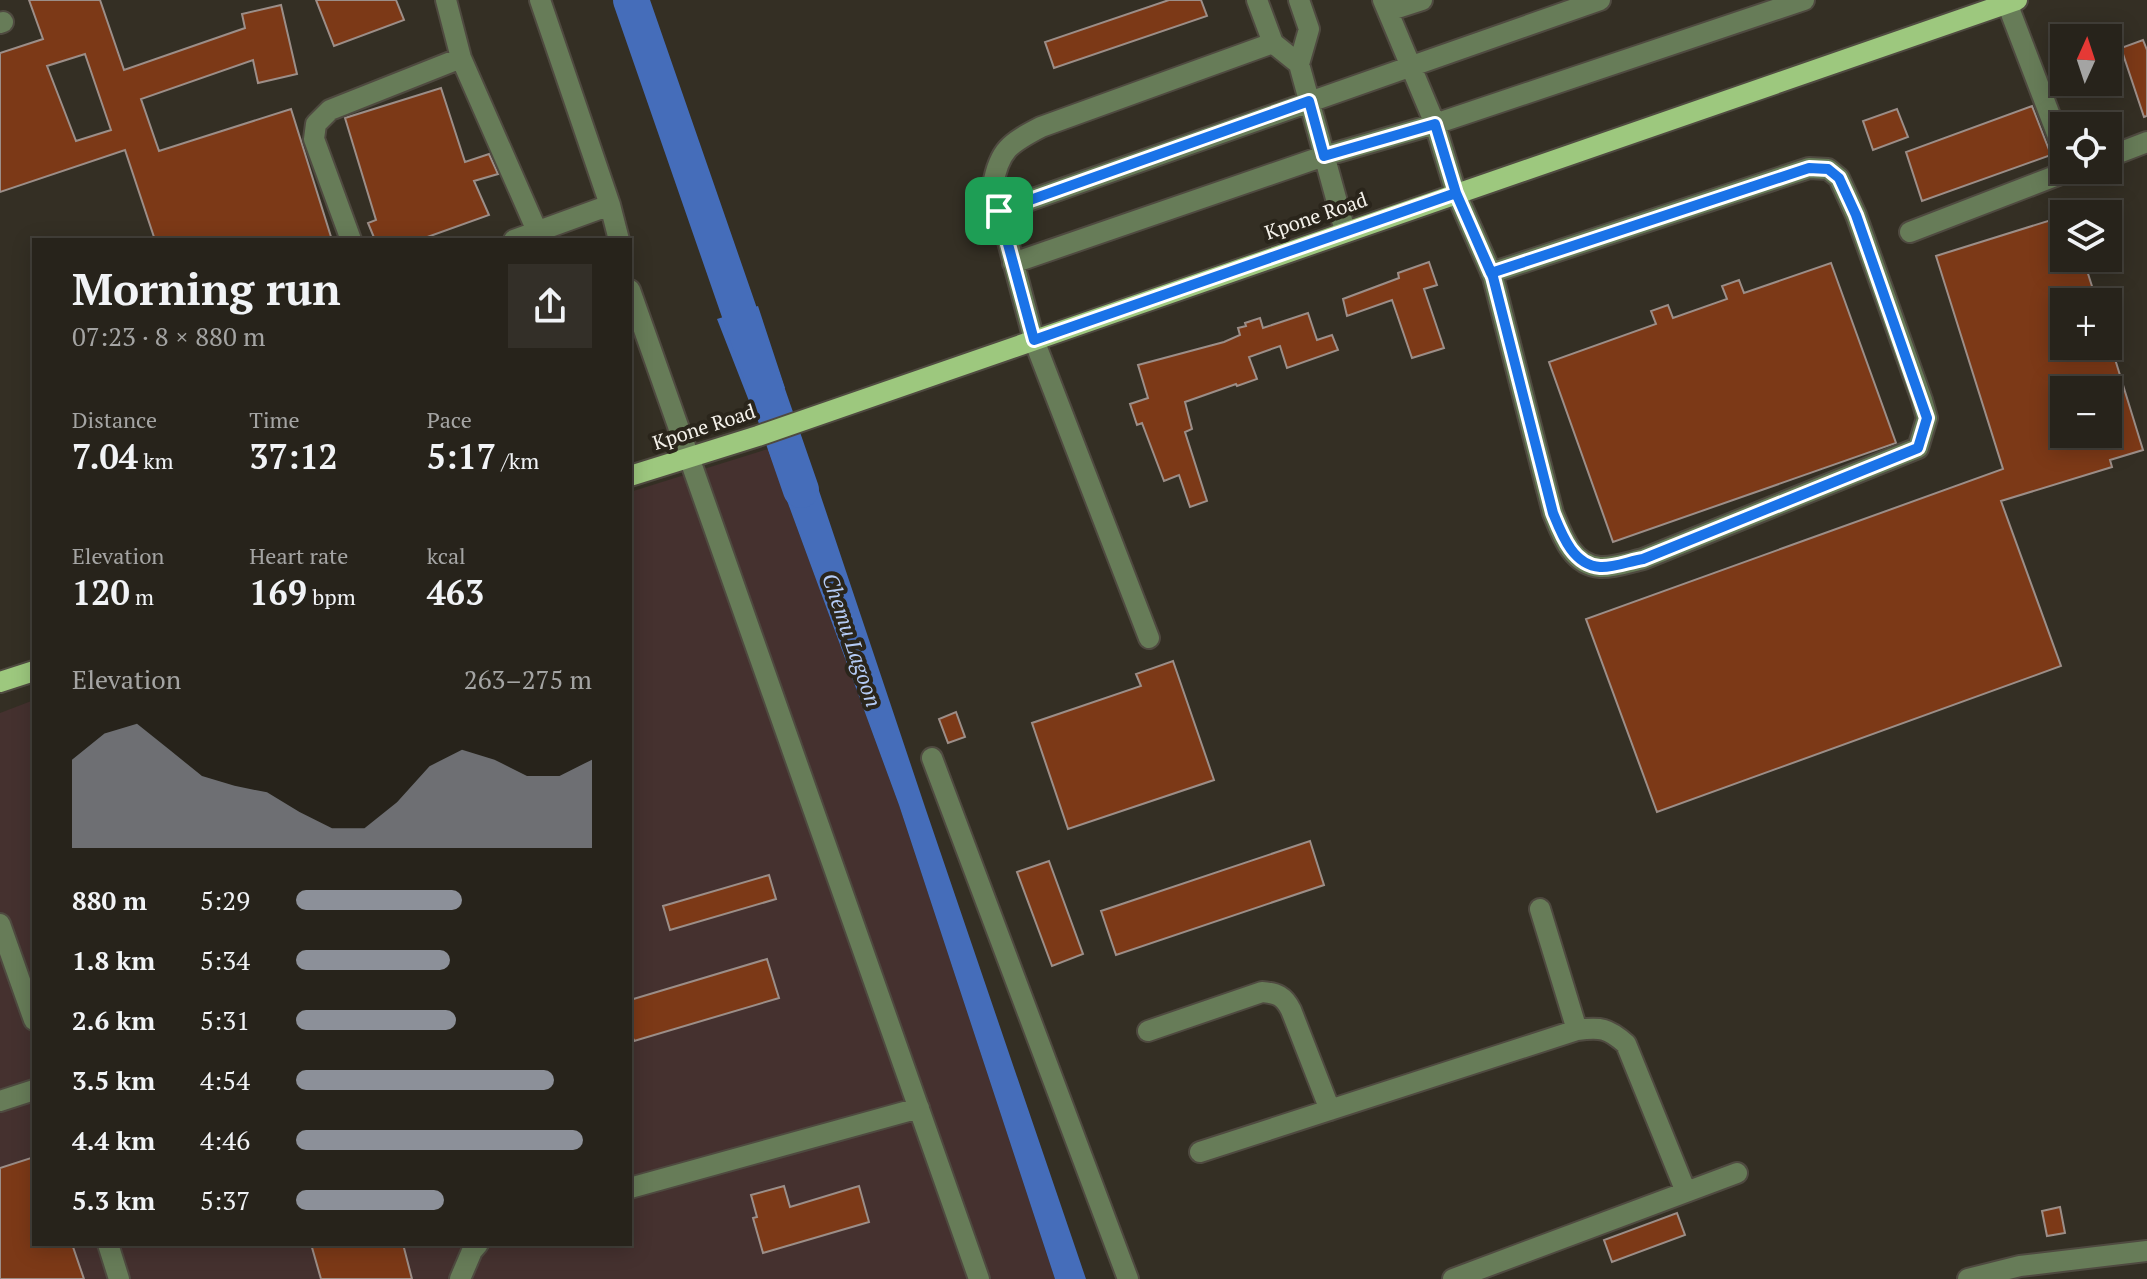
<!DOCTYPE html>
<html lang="en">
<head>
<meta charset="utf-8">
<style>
	:root { --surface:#27231b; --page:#332f28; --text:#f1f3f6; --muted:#a4a4a3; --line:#43403a; --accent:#8c9099 }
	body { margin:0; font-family:"PT Serif",serif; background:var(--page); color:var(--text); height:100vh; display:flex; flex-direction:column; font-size:30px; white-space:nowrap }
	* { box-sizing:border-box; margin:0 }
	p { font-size:26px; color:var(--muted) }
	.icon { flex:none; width:44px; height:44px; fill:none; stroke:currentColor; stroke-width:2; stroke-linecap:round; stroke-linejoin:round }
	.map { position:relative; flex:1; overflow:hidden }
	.drawer { position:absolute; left:32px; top:238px; width:600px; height:1008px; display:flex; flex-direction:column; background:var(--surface); border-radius:0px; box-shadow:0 4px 20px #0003,0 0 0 2px var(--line) }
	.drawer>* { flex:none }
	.needle { width:52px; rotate:3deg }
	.controls { position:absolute; left:2050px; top:24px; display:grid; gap:16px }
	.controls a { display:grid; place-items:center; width:72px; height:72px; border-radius:0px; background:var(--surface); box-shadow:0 4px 20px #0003,0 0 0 2px var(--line); font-size:40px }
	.pin { position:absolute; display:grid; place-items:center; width:68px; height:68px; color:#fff; margin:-34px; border-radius:16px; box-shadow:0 4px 12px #0006 }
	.round { display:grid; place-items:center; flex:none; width:84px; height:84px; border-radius:0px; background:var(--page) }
	.overview { display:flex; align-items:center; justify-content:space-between; height:136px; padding:0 40px }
	h1 { font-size:44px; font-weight:700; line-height:60px }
	.stats { display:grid; grid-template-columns:repeat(3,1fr); gap:12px; height:136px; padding:8px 40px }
	.stats div { display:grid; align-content:center }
	.stats b { font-size:34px; font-weight:700 }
	.stats small { font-size:22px; font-weight:400 }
	.stats p { font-size:22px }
	.chart { height:224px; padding:16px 40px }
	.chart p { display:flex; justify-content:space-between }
	.chart svg { width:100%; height:144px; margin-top:8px; fill:var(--accent); opacity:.7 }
	ul { padding:0 40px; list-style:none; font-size:26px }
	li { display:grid; grid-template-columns:128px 96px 1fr; align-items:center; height:60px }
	li i { height:20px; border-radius:10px; background:var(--accent) }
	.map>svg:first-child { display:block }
	.commercial { fill:#45312f }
	.water { fill:#456dba }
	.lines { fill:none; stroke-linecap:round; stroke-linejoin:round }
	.river { stroke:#456dba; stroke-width:36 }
	.building { fill:#7c3917; stroke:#9c8e88; stroke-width:2; fill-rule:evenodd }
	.minor-casing { stroke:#4f4a40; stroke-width:24 }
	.major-casing { stroke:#4f4a40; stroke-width:24 }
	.minor { stroke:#677c58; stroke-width:20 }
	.major { stroke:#9dc87e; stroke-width:20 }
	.route-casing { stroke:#fff; stroke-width:16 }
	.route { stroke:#1a73e8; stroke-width:10 }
	.labels { text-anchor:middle; stroke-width:8; stroke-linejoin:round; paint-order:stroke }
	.street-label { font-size:20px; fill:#f5f2eb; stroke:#2a251b }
	.water-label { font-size:22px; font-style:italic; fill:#b4cbf5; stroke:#2a251b }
</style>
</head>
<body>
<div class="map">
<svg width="2147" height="1279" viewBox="0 0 2147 1279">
	<rect width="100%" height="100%" fill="#342f24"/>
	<path class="commercial" d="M768 449 899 805 1055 1279H0V713L34 700V1244H630V492Z"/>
	<path class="water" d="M758 306 785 388 749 401 717 319Z
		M801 437 926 810 1086 1279H1055L899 805 768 449Z"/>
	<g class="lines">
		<path class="river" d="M631 0 801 490"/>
	</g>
	<path class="building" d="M29 0H100L124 70 245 28 242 14 281 5 297 74 258 83 253 60 141 99 159 151 291 109 332 240H155L125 150 0 192V53L43 39ZM85 54 111 130 76 141 47 66Z
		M316 0H396L404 20 334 46Z
		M1169 0H1201L1207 16 1054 68 1045 42Z
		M2143 40 2147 50V116L2144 117 2121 48Z
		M441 88 465 162 489 154 498 174 474 181 489 215 419 240H375L368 223 376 220 345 118Z
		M2032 106 2051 155 1922 201 1906 152Z
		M1897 109 1908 137 1873 150 1863 121Z
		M2064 216V258H2083L2097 302H2064V346H2111L2143 450 2110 460 2112 467 2001 501 2061 666 1657 812 1586 619 2003 469 1936 256ZM2064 390H2108V434H2064Z
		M1429 262 1437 285 1424 289 1444 348 1412 358 1392 300 1347 316 1343 299 1399 278 1398 273Z
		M1831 263 1896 443 1613 542 1549 362 1656 324 1651 311 1668 305 1673 318 1727 299 1722 286 1739 280 1744 293Z
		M1308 313 1317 340 1332 335 1338 350 1287 368 1280 346 1249 357 1257 379 1237 386 1236 384 1185 402 1192 429 1185 432 1207 501 1190 507 1179 475 1164 481 1142 423 1137 425 1130 404 1148 398 1138 365 1224 342 1240 335 1238 328 1246 326 1245 323 1260 318 1263 328Z
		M1173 661 1214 780 1068 829 1032 723 1141 686 1136 674Z
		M956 712 965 737 948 743 939 719Z
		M1310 841 1324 885 1116 955 1101 911Z
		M1049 861 1083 954 1052 966 1017 872Z
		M769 875 776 899 670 930 663 906Z
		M767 959 779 998 634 1041 630 1029V1000Z
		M34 1157V1244H72L84 1279H0V1168Z
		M784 1186 790 1207 859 1186 869 1222 763 1253 753 1218 757 1217 751 1195Z
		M2060 1207 2065 1233 2047 1236 2042 1211Z
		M1677 1213 1685 1235 1612 1262 1604 1240Z
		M311 1244H403L412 1279H321Z"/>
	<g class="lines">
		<g class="minor-casing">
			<path id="minor" d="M446 0 461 58
				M540 0 610 205 619 240
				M1257 0 1273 43 1299 64
				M1299 0 1309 29 1299 64 1345 231
				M1383 0 1435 124 1456 193 1493 277 1553 513C1562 535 1572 565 1600 567 1613 568 1630 562 1643 559L1918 448 1927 418 1922 400 1856 215 1839 178 1828 169 1809 168 1491 273
				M2007 3 2064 152
				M1388 11 1422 0
				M0 23 3 22
				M2108 157 2147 142
				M999 211 1600 0
				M1910 232 2071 170
				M351 240 314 139 316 124 330 110 461 58 537 231
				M514 240 610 205
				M1013 263 1324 156 1435 124 1804 0
				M630 290 979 1279
				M1149 638 1034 340 993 185C999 150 1010 143 1041 127L1273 43
				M932 758 1128 1279
				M1540 909 1577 1030
				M0 924 34 1020
				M1148 1031 1262 992C1277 993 1284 996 1291 1010L1330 1110
				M0 1101 34 1090
				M1200 1152 1577 1030C1601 1027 1608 1028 1626 1044L1686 1192
				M630 1188 919 1108
				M108 1244 119 1279
				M460 1279 472 1251 478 1244
				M1453 1279 1737 1173
				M1968 1279 2020 1266 2147 1251"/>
		</g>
		<g class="major-casing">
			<path id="major" d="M630 476 758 436 2017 0
				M0 682 34 671"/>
		</g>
		<use href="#minor" class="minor"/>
		<use href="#major" class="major"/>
	</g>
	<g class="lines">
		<g class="route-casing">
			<path id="route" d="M999 211 1034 340 1456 193 1491 273 1809 168 1828 169 1839 178 1856 215 1927 418 1918 448 1643 559C1630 561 1613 568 1600 567 1573 565 1562 535 1553 513L1493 277 1456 193 1435 124 1324 156 1309 101 999 211"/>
		</g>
		<use href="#route" class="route"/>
	</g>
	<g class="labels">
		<g class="street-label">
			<text transform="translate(1316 216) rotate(-19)" y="7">Kpone Road</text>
			<text transform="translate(704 427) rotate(-18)" y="7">Kpone Road</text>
		</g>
		<g class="water-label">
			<text transform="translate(852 640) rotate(71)" y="8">Chemu Lagoon</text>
		</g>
	</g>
</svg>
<div class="controls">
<a><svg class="needle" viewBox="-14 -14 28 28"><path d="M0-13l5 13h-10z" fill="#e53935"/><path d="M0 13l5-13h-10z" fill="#a4a4a3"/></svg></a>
<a><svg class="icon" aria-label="locate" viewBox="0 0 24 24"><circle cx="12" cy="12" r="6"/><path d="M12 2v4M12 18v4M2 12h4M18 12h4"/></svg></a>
<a><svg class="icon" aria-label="layers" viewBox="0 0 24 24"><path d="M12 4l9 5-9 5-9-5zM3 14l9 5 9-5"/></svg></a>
<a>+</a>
<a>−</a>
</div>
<div class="pin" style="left:999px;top:211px;background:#1e9e55"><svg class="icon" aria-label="arrive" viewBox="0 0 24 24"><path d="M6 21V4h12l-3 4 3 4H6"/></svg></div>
<section class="drawer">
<div class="overview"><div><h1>Morning run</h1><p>07:23 · 8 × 880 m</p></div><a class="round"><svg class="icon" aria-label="share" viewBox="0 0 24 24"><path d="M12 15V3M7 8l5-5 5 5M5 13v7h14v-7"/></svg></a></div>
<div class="stats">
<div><p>Distance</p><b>7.04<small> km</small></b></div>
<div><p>Time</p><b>37:12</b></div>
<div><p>Pace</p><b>5:17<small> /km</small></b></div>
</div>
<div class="stats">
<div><p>Elevation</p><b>120<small> m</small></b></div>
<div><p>Heart rate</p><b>169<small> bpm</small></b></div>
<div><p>kcal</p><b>463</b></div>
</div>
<div class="chart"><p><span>Elevation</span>263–275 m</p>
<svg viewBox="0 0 160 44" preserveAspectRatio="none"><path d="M0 44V17L10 9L20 6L30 14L40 22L50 25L60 27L70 33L80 38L90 38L100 30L110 19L120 14L130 17L140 22L150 22L160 17V44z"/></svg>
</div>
<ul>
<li><b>880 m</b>5:29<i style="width:56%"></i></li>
<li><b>1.8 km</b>5:34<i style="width:52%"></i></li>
<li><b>2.6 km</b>5:31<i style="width:54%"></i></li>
<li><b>3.5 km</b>4:54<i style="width:87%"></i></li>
<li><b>4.4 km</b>4:46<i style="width:97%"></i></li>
<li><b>5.3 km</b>5:37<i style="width:50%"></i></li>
</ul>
</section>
</div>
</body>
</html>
